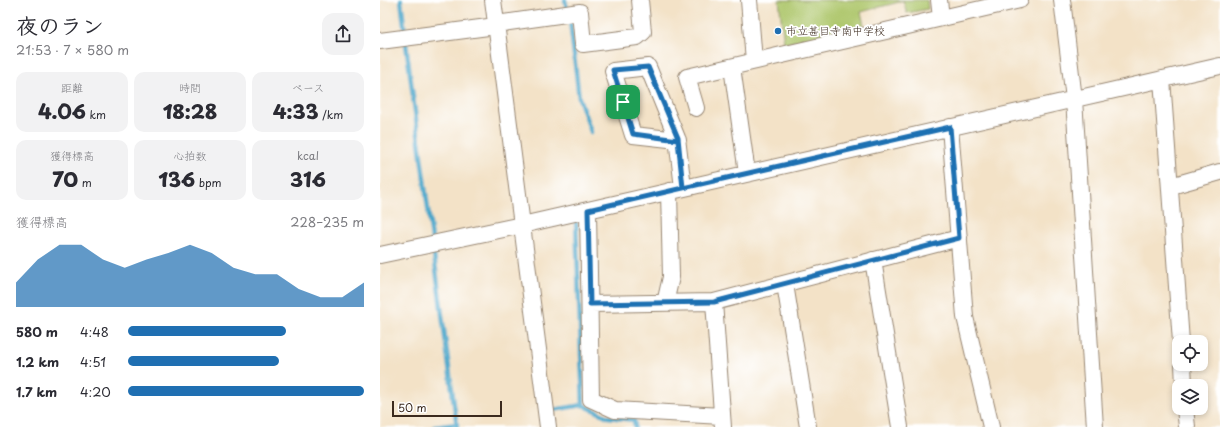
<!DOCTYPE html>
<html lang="ja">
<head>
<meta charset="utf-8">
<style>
	:root { --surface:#fff; --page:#f2f2f3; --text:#2b2b33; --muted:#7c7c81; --accent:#1f6fb2 }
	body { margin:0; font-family:"Playpen Sans","Klee One",sans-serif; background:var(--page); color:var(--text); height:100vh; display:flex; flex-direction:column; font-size:15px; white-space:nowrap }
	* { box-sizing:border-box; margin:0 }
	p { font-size:13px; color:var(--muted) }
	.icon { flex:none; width:22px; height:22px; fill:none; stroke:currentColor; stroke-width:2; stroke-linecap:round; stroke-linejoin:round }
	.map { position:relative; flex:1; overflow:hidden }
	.sheet { display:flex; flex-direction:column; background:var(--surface); width:380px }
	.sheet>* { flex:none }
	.controls { position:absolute; left:792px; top:335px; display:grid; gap:8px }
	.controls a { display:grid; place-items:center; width:36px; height:36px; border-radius:8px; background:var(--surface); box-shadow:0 2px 6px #0003; font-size:20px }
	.scale { position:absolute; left:12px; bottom:10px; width:110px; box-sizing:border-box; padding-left:4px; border:2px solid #3b2a1e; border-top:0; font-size:11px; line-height:14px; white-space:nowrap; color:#3b2a1e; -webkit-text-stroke:3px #fff; paint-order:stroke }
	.pin { position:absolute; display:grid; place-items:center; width:34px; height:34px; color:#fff; margin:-17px; border-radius:8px; box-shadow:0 2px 6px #0006 }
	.round { display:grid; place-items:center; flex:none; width:42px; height:42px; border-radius:12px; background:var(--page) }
	.headline { display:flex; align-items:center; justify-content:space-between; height:68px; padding:0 16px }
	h1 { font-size:22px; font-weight:800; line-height:30px }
	.metrics { display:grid; grid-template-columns:repeat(3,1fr); gap:6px; height:68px; padding:4px 16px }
	.metrics div { display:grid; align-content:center; border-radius:10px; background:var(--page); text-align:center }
	.metrics b { font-size:20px; font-weight:800 }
	.metrics small { font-size:11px; font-weight:400 }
	.metrics p { font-size:11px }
	.chart { height:112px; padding:8px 16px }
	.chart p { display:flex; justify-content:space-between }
	.chart svg { width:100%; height:72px; margin-top:4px; fill:var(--accent); opacity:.7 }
	ul { padding:0 16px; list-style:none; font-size:13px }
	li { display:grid; grid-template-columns:64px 48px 1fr; align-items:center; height:30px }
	li i { height:10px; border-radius:5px; background:var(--accent) }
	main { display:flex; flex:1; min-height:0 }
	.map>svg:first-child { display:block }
	.green { fill:#afc76d; stroke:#757846 }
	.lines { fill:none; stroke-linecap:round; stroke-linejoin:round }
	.stream { stroke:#4ba6c9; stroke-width:4.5 }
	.minor-casing { stroke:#978672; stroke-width:18 }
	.minor { stroke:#fff; stroke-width:16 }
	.route-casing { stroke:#fff; stroke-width:8 }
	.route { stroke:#1f6fb2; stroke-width:5 }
	.poi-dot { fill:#1f6fb2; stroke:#fff; stroke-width:1.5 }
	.labels { text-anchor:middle; stroke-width:3.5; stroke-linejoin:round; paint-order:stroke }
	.poi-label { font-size:11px; fill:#3b2a1e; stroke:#fff; text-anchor:start }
</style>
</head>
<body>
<main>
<section class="sheet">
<div class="headline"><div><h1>夜のラン</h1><p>21:53 · 7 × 580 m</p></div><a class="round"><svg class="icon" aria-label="share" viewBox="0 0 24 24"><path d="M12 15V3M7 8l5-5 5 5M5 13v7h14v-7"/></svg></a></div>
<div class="metrics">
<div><p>距離</p><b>4.06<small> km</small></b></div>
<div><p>時間</p><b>18:28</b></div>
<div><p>ペース</p><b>4:33<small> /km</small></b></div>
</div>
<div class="metrics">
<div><p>獲得標高</p><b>70<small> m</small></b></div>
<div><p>心拍数</p><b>136<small> bpm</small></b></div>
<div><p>kcal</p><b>316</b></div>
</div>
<div class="chart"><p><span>獲得標高</span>228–235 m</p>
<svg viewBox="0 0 160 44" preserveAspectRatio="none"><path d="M0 44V29L10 15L20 6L30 6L40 15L50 20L60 15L70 11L80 6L90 11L100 20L110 24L120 24L130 33L140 38L150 38L160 29V44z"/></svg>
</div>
<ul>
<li><b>580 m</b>4:48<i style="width:67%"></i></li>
<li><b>1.2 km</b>4:51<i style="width:64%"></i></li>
<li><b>1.7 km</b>4:20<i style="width:100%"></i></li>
</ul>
</section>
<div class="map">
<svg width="840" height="427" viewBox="0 0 840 427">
	<rect width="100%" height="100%" fill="#fff"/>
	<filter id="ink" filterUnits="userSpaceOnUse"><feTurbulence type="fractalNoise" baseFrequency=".025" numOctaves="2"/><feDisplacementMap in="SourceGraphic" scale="8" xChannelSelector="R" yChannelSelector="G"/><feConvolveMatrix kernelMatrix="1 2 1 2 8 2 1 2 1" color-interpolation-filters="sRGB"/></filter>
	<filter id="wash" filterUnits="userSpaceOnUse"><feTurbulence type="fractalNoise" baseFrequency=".012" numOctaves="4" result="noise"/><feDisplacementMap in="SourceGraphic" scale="16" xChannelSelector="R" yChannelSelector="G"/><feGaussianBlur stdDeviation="0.9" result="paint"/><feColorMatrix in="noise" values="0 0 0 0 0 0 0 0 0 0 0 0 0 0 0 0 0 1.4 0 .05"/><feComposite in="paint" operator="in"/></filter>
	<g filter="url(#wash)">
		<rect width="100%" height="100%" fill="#f3e2c7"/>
		<path class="green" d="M399 0H547L548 9 527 13 523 1 481 12 484 25 404 44Z"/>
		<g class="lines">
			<path class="stream" d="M21 0 25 33 28 32
				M185 0 187 9
				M190 21 199 98 211 132
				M26 44 52 239
				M54 255 77 427
				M203 405 228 417 254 420 255 427
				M173 410 203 405 196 223
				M54 427 77 424"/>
		</g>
	</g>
	<g filter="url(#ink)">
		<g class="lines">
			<g class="minor-casing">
				<path id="minor" d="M113 0 168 427
					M369 0 374 61
					M559 0 561 18
					M682 0 694 99 715 427
					M116 24 200 12 203 44 257 37 263 32 260 0
					M0 41 116 26
					M352 67 367 173
					M782 79 801 342
					M316 108 307 77 640 0
					M570 127 585 317 611 427
					M298 140 253 135 233 71 268 67 297 138 303 188
					M791 186 840 172
					M208 210 211 399 235 410 342 416
					M0 255 142 225 840 66
					M493 260 520 427
					M405 284 428 427
					M334 302 343 427
					M285 303 291 277 289 191
					M210 304 334 302 579 238
					M803 364 804 386
					M805 408 807 427"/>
			</g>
			<use href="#minor" class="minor"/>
		</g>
	</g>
	<g class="lines" filter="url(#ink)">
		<g class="route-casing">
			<path id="route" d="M243 102 253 134 298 140 303 188 208 210 210 304 334 302 579 238 570 127 303 188 298 138 268 67 233 70 243 102"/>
		</g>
		<use href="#route" class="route"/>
	</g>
	<circle class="poi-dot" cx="398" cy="31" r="4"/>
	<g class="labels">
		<g class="poi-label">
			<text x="406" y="35">市立甚目寺南中学校</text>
		</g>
	</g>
</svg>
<div class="controls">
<a><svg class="icon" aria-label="locate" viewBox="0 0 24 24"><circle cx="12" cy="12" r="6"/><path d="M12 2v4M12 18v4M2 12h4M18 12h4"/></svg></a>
<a><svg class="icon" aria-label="layers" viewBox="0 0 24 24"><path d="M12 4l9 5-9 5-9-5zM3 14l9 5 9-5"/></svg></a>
</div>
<div class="scale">50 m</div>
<div class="pin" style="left:243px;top:102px;background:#1e9e55"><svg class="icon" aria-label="arrive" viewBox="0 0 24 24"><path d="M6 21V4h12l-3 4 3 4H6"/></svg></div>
</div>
</main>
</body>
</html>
